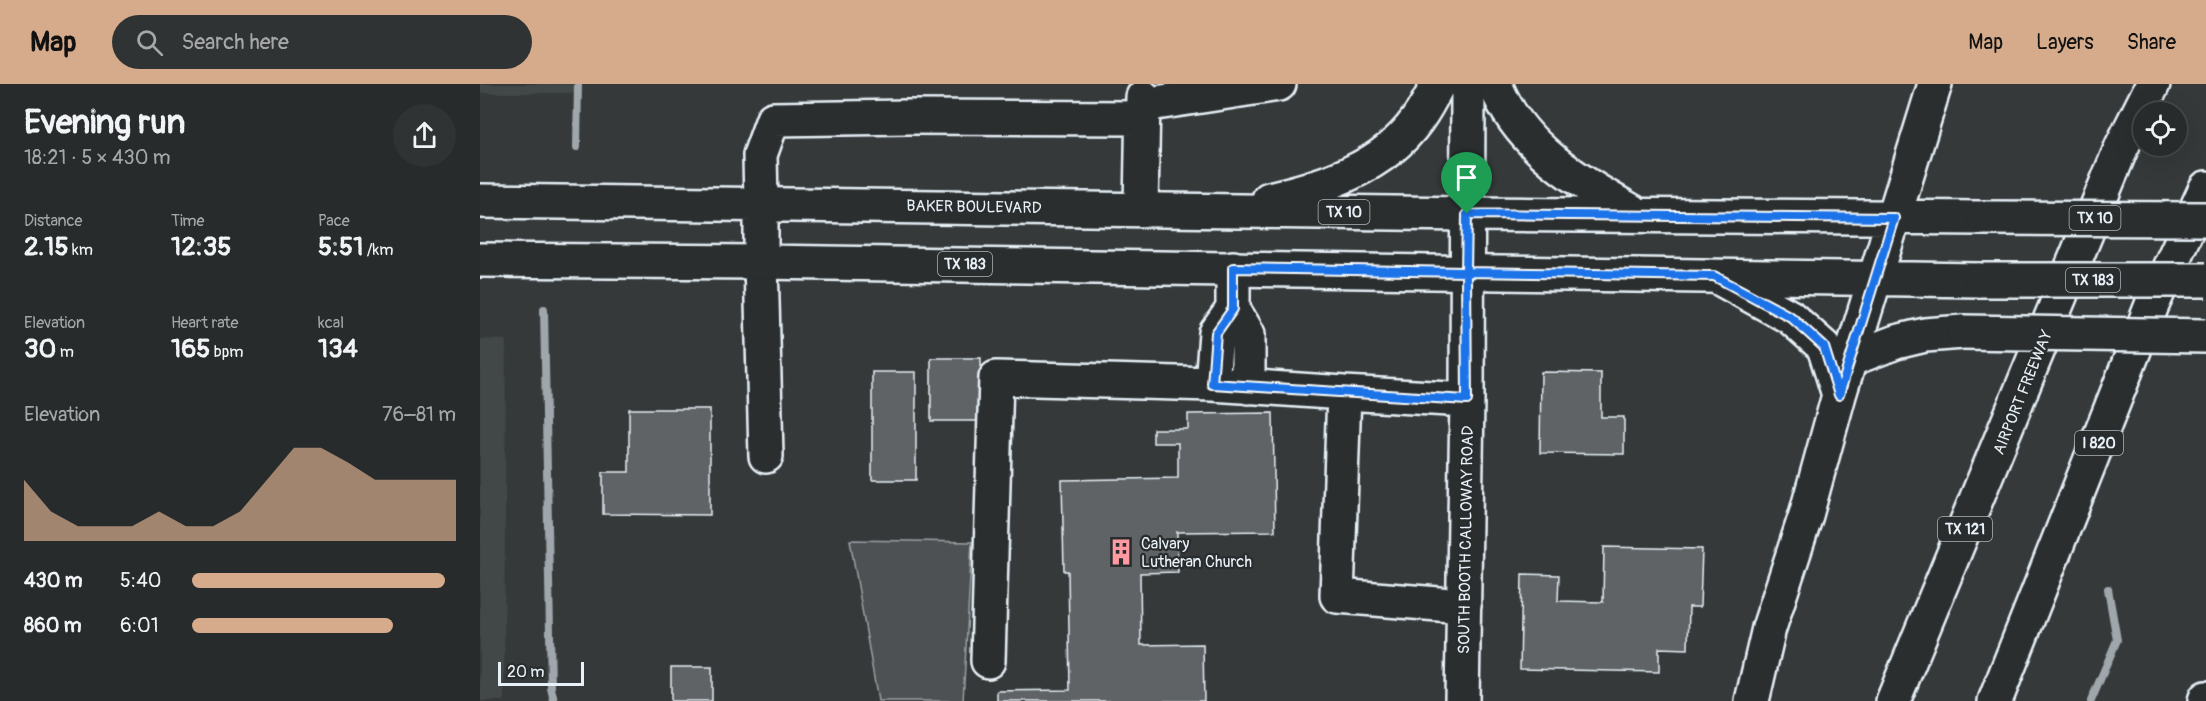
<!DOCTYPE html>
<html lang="en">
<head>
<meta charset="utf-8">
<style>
	:root { --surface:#282b2c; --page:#303334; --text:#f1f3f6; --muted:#a5a7a9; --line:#444748; --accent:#d6ab8b }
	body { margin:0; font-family:Pangolin,sans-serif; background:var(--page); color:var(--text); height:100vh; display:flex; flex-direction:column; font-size:22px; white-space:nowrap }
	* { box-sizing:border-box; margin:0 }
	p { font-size:20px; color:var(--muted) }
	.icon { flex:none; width:33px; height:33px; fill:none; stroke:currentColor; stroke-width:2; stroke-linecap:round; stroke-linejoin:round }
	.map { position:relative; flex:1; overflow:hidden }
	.side { display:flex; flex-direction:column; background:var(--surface); width:480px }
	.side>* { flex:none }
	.buttons { position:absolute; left:1653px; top:18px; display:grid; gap:12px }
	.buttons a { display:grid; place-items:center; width:54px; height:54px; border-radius:50%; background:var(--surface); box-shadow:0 6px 24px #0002,0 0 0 2px var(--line); font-size:30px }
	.scale { position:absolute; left:18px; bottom:15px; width:86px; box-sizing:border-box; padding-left:6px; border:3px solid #e8f1f8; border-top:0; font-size:16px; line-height:21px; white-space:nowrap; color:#e8f1f8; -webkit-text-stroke:4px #2a2d2e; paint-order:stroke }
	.pin { position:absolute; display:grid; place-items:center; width:51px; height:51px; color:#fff; margin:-62px -26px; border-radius:50% 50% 50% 0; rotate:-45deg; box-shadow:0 0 6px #0007 }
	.pin .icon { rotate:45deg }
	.round { display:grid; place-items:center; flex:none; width:63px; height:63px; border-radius:32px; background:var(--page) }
	.summary { display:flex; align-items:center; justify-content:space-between; height:102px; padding:0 24px }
	h1 { font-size:33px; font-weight:700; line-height:45px }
	.stats { display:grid; grid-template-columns:repeat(3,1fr); gap:9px; height:102px; padding:6px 24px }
	.stats div { display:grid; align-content:center }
	.stats b { font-size:26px; font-weight:700 }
	.stats small { font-size:16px; font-weight:400 }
	.stats p { font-size:16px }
	.chart { height:168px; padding:12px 24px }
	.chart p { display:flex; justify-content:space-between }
	.chart svg { width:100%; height:108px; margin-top:6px; fill:var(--accent); opacity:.7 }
	ul { padding:0 24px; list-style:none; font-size:20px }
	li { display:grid; grid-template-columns:96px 72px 1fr; align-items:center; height:45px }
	li i { height:15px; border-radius:8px; background:var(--accent) }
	header { display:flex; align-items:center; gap:36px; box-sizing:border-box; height:84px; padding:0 30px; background:var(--accent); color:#111 }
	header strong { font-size:28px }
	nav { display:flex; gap:33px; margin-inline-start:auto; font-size:21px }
	.search { width:420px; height:54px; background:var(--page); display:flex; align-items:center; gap:15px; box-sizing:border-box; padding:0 21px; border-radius:33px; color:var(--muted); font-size:22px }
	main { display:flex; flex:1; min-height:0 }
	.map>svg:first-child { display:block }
	.built { fill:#424647 }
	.green { fill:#4d5152; stroke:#9aa1a5; stroke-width:1.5 }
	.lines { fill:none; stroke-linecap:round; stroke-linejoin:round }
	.stream { stroke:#a0a7ac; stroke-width:8 }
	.building { fill:#5f6365; stroke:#e8f1f8; stroke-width:1.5 }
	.minor-casing { stroke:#e8f1f8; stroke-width:38 }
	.major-casing { stroke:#e8f1f8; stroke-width:38 }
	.highway-casing { stroke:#e8f1f8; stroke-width:38 }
	.minor { stroke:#2a2d2e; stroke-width:33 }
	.major { stroke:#2a2d2e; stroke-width:33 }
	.highway { stroke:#2a2d2e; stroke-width:33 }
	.major-bridge-casing { stroke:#e8f1f8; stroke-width:38; stroke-linecap:butt }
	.major-bridge { stroke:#2a2d2e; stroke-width:33 }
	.route-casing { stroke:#fff; stroke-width:12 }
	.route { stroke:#1a73e8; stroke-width:8 }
	.labels { text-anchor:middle; stroke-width:4.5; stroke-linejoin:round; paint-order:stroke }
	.shield { fill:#2a2d2e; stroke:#afb6bb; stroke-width:1.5 }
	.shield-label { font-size:15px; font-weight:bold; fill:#e8f1f8 }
	.street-label { font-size:16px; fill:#e8f1f8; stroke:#2a2d2e }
	.poi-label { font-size:16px; fill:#e8f1f8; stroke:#2a2d2e; text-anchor:start }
</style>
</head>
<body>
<header>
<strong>Map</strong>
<div class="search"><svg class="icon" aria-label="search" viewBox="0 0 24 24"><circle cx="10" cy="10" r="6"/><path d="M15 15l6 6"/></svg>Search here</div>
<nav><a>Map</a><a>Layers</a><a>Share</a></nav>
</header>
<main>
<section class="side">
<div class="summary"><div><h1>Evening run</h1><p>18:21 · 5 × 430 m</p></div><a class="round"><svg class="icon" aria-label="share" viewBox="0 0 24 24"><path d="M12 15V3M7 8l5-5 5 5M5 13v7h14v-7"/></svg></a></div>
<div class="stats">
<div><p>Distance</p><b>2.15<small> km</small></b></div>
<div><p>Time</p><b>12:35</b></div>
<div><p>Pace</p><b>5:51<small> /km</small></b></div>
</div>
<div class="stats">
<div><p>Elevation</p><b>30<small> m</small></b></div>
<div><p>Heart rate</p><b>165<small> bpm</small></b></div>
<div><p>kcal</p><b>134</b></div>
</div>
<div class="chart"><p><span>Elevation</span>76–81 m</p>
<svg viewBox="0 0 160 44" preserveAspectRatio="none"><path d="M0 44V19L10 32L20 38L30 38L40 38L50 32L60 38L70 38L80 32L90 19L100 6L110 6L120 12L130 19L140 19L150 19L160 19V44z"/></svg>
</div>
<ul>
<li><b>430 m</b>5:40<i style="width:96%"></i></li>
<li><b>860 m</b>6:01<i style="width:76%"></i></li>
</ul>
</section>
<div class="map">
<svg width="1726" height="617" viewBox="0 0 1726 617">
	<rect width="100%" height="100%" fill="#35393a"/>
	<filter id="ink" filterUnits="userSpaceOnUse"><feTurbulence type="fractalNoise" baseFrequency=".0167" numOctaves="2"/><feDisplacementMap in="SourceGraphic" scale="12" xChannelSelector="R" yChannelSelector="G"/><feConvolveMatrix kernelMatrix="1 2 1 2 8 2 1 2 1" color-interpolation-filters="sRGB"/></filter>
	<g filter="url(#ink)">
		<path class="built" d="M0 0H100V9H0Z
			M0 255 26 256 24 617H0Z"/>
		<path class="green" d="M370 456 492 458 483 617H398Z"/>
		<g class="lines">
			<path class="stream" d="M97 63 98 0
				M64 225 71 604 74 617
				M1611 617 1637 556 1628 505"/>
		</g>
		<path class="building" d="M451 274H501V337H451Z
			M392 288H436V396H392Z
			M1061 288 1121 289V333H1144V370L1060 369Z
			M149 325H230V431L123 430V388H149Z
			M793 329 795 447 697 448 698 488 660 489 661 561 723 560 724 617H517V607L590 606 588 487H584L582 396 698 394V359H673V345H708V330Z
			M1124 463 1222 465 1220 523H1209L1208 565 1179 564V588L1040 585 1042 490 1079 491 1078 517 1123 518Z
			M191 583H232V617H191Z"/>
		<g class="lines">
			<g class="minor-casing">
				<path id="minor" d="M663 21 799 0
					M281 119 280 71 293 35 428 33 663 34
					M661 125 663 13
					M281 178 286 372
					M753 184V225L768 250V303
					M732 300 736 249 753 225
					M984 522 857 512 864 309 987 316
					M508 577 516 294 732 300 864 309
					M982 617 987 316 988 0"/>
			</g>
			<g class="major-casing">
				<path id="major" d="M1015 0C1039 63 1099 98 1155 129
					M789 115C843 103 903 84 937 36 945 25 952 12 958 0
					M0 117 987 130 1504 134
					M0 176 281 178 1500 196
					M281 178V119
					M1241 195 1310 233 1344 263 1359 311
					M1371 275 1416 258 1445 251 1483 248
					M1272 617 1289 544 1326 431 1359 311 1455 0"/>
			</g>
			<g class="highway-casing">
				<path id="highway" d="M1413 617 1642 62 1673 0
					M1515 617 1672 221 1726 104
					M1725 617 1726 614"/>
			</g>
			<use href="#minor" class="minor"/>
			<use href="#major" class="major"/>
			<use href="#highway" class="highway"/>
			<g class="major-bridge-casing">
				<path id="major-bridge" d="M1504 134 1726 135
					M1500 196H1726
					M1483 248 1726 252"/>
			</g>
			<use href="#major-bridge" class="major-bridge"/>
		</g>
	</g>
	<g class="lines" filter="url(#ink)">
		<g class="route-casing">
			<path id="route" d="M987 130 986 188 753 184V225L736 249 732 300 987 316 986 188 1234 192 1311 233 1344 263 1359 311 1414 134 987 130"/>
		</g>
		<use href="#route" class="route"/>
	</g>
	<defs>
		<g id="building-bare" transform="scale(2.07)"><path d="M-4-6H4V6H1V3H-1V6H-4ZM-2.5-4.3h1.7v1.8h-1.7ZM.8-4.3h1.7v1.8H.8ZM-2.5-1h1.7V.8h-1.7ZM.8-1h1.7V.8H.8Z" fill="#ff9aa2" stroke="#2a2d2e" stroke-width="2.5" paint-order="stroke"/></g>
	</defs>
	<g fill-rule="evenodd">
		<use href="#building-bare" x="641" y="468"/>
	</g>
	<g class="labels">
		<g class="shield">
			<rect x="838.5" y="116" width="51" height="24" rx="4.5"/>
			<rect x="1589.5" y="122" width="51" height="24" rx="4.5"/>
			<rect x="458" y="168" width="54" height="24" rx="4.5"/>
			<rect x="1586" y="184" width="54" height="24" rx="4.5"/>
			<rect x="1595" y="347" width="48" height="24" rx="4.5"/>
			<rect x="1458" y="433" width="54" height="24" rx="4.5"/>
		</g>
		<g class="shield-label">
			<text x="864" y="133">TX 10</text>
			<text x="1615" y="139">TX 10</text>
			<text x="485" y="185">TX 183</text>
			<text x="1613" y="201">TX 183</text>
			<text x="1619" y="364">I 820</text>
			<text x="1485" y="450">TX 121</text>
		</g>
		<g class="street-label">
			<text transform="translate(494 122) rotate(1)" y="6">BAKER BOULEVARD</text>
			<text transform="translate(1542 308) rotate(-68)" y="6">AIRPORT FREEWAY</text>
			<text transform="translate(985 456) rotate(-89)" y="6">SOUTH BOOTH CALLOWAY ROAD</text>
		</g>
		<g class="poi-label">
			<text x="661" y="465">Calvary<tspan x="661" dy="18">Lutheran Church</tspan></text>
		</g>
	</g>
</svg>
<div class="buttons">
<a><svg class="icon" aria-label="locate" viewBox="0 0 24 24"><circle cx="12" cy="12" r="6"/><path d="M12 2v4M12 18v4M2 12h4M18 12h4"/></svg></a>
</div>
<div class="scale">20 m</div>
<div class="pin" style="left:987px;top:130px;background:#1e9e55"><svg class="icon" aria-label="arrive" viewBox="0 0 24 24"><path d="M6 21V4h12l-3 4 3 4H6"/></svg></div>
</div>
</main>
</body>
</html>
